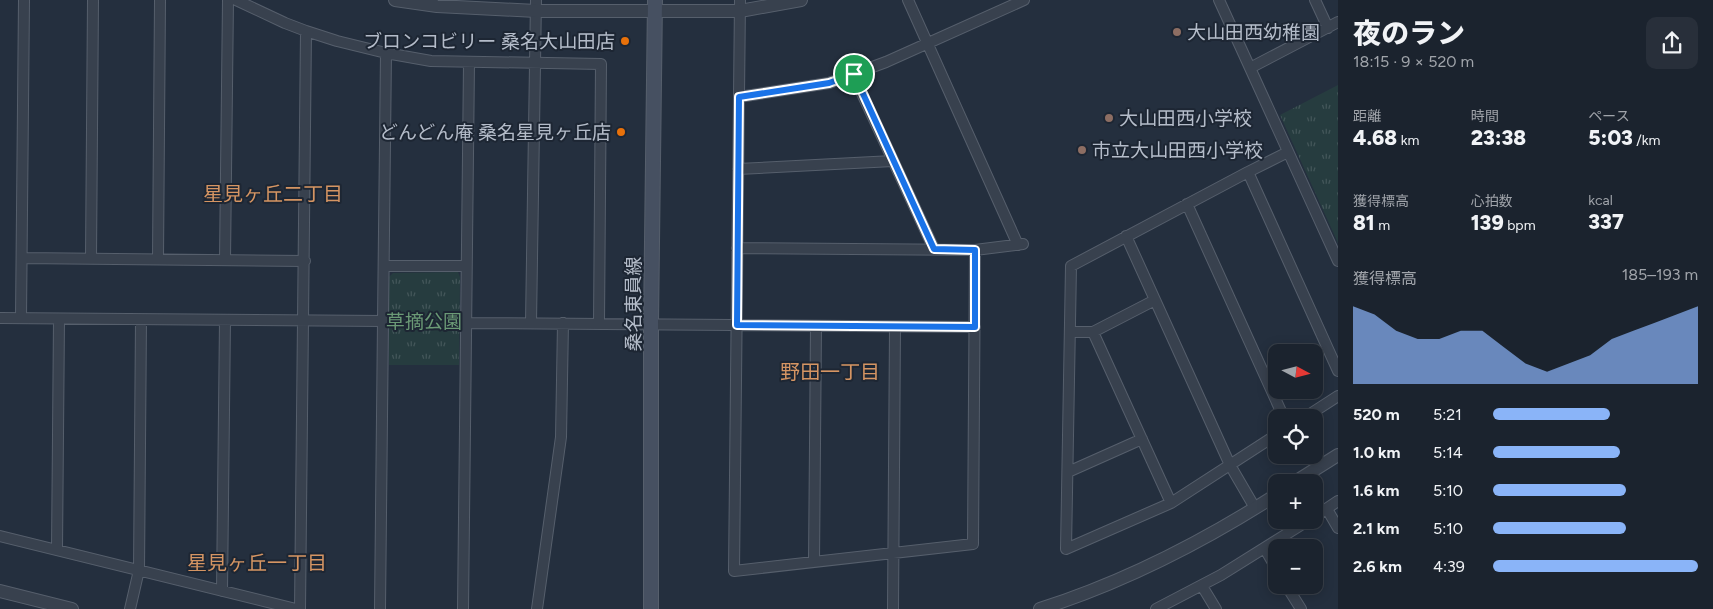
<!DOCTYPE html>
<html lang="ja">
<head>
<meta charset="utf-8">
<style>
	:root { --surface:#1b232e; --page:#282f3a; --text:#f1f3f6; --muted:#a0a4aa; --line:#39404a; --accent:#8ab4f8 }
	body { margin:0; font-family:Figtree,"Noto Sans JP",sans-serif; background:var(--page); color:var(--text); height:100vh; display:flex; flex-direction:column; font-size:19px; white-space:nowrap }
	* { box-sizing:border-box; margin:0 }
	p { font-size:16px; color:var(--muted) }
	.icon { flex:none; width:28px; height:28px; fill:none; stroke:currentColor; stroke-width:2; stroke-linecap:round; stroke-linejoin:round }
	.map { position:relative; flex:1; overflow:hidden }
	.panel { display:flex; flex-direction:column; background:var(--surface); width:375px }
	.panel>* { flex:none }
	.needle { width:32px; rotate:97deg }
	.buttons { position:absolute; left:1268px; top:344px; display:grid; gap:10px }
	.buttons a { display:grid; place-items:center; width:55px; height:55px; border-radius:10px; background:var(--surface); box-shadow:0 2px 12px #0003,0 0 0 1px var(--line); font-size:25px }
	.pin { position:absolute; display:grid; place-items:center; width:42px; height:42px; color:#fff; margin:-21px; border:2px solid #fff; border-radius:50%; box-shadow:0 1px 5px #0007 }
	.round { display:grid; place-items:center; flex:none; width:52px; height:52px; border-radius:10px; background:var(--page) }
	.overview { display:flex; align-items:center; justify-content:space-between; height:85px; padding:0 15px }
	h1 { font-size:28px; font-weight:800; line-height:38px }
	.stats { display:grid; grid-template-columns:repeat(3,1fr); gap:8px; height:85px; padding:5px 15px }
	.stats div { display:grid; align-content:center }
	.stats b { font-size:21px; font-weight:800 }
	.stats small { font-size:14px; font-weight:400 }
	.stats p { font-size:14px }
	.chart { height:140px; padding:10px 15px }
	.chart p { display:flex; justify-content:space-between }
	.chart svg { width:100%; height:90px; margin-top:5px; fill:var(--accent); opacity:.7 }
	ul { padding:0 15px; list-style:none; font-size:16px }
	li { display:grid; grid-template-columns:80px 60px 1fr; align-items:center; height:38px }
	li i { height:12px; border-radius:6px; background:var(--accent) }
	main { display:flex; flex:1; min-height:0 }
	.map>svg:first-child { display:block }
	.grass { fill:url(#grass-tufts) }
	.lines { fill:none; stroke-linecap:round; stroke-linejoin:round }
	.minor-casing { stroke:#565f6c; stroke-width:12 }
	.tertiary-casing { stroke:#565f6c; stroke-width:14 }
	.secondary-casing { stroke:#565f6c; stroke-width:16 }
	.minor { stroke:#38414e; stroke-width:10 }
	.tertiary { stroke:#38414e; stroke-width:12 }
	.secondary { stroke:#465061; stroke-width:14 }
	.route-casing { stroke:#fff; stroke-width:10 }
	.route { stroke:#1a73e8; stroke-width:6 }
	.education-dot { fill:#8d6e63; stroke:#1d2633; stroke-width:2 }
	.food-dot { fill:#e8710a; stroke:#1d2633; stroke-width:2 }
	.labels { text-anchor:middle; stroke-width:4; stroke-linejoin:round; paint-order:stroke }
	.poi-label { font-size:19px; fill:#b4bcc9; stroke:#1d2633; text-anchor:start }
	.street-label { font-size:19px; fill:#b4bcc9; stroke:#1d2633 }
	.park-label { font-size:19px; fill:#6b9a76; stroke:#1d2633 }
	.neighbourhood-label { font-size:20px; fill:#d59563; stroke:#1d2633 }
</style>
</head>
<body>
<main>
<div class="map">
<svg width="1338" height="609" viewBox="0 0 1338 609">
	<defs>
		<pattern id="grass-tufts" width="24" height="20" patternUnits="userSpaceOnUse" patternTransform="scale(1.25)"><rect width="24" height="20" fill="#263c3f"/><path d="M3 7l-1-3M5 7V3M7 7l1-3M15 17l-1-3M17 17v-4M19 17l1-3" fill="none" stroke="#435659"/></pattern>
	</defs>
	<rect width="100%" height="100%" fill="#242f3e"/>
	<path class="grass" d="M1338 85V243L1280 115Z
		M458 272 460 277 459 365H389V277L393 273Z"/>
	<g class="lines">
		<g class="minor-casing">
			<path id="minor" d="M236 0 285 23 306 31 337 41 386 53 431 61 601 64 599 323
				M740 0 734 571 973 544 975 250
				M908 0 1018 245
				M1219 0 1338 261
				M1315 0 1328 28
				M1250 68 1338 22
				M853 74 934 249
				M739 97 829 83 886 62 1024 0
				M738 169 893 161
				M1248 172 1288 152
				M1187 204 1284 418
				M1126 236 1230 465 1255 508
				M737 248 975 250 1023 244
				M22 258 305 261
				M91 259 93 0
				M158 259 160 0
				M225 260 228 0
				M384 266H466
				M0 318 383 321 380 609
				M21 318 24 0
				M383 321 386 53
				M466 323 975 327
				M531 323 536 0
				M1070 332H1093L1155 300
				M1093 332 1171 503
				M1304 418 1338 396
				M1276 435 1171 503 1066 549 1071 266 1248 172 1338 371
				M1068 472 1142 439
				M1327 509 1338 528
				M1314 517 1338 501
				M0 536 296 609
				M1265 549 1276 568
				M57 550 59 319
				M814 562 816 326
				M1286 585 1301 609
				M1202 586 1216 609
				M222 591 225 320
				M130 609 139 570 141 320
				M300 609 306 31
				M463 609 469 63
				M537 609 561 437 563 323
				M893 609 895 327
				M1156 609 1221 575 1309 520"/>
		</g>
		<g class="tertiary-casing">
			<path id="tertiary" d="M395 0 437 6 536 11H740L801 0
				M1295 482 1338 455
				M0 591 72 609
				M1040 609C1125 582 1201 543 1276 495"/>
		</g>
		<g class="secondary-casing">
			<path id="secondary" d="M651 609V324L655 0"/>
		</g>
		<use href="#minor" class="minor"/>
		<use href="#tertiary" class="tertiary"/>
		<use href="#secondary" class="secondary"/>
	</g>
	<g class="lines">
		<g class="route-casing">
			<path id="route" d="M854 74 934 249 975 250V327L737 325 739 97 829 83Z"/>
		</g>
		<use href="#route" class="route"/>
	</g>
	<g class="education-dot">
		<circle cx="1177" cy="32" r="5"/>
		<circle cx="1109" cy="118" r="5"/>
		<circle cx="1082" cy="150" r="5"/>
	</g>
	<g class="food-dot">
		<circle cx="625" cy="41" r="5"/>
		<circle cx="621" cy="132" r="5"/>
	</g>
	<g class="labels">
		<g class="poi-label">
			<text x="1187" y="39">大山田西幼稚園</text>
			<text x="615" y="48" text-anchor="end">ブロンコビリー 桑名大山田店</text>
			<text x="1119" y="125">大山田西小学校</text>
			<text x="611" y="139" text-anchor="end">どんどん庵 桑名星見ヶ丘店</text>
			<text x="1092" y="157">市立大山田西小学校</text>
		</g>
		<g class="street-label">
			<text transform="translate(633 304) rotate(-90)" y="7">桑名東員線</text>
		</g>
		<g class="park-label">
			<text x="424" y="328">草摘公園</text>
		</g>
		<g class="neighbourhood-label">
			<text x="273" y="201">星見ヶ丘二丁目</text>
			<text x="830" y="379">野田一丁目</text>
			<text x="257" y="570">星見ヶ丘一丁目</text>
		</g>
	</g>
</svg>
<div class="buttons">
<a><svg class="needle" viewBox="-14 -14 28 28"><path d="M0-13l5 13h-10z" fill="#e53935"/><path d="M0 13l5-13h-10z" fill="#a0a4aa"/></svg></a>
<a><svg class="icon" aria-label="locate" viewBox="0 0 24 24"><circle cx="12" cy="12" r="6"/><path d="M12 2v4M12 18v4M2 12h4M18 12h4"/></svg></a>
<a>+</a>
<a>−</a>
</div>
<div class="pin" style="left:854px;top:74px;background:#1e9e55"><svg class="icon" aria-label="arrive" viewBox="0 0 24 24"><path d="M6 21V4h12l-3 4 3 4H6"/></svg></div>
</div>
<section class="panel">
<div class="overview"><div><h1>夜のラン</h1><p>18:15 · 9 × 520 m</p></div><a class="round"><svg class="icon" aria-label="share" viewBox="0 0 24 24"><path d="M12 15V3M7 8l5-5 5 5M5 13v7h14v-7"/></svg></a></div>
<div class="stats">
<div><p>距離</p><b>4.68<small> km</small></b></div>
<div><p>時間</p><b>23:38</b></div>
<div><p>ペース</p><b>5:03<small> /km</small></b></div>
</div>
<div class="stats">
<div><p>獲得標高</p><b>81<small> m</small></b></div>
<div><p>心拍数</p><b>139<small> bpm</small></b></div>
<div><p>kcal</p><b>337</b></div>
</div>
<div class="chart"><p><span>獲得標高</span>185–193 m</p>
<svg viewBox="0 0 160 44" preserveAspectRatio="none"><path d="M0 44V6L10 10L20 18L30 22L40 22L50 18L60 18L70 26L80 34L90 38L100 34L110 30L120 22L130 18L140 14L150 10L160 6V44z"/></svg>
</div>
<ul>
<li><b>520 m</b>5:21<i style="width:57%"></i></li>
<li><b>1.0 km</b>5:14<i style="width:62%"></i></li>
<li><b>1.6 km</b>5:10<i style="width:65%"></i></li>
<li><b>2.1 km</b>5:10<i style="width:65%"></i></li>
<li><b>2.6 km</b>4:39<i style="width:100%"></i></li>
</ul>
</section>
</main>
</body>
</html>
